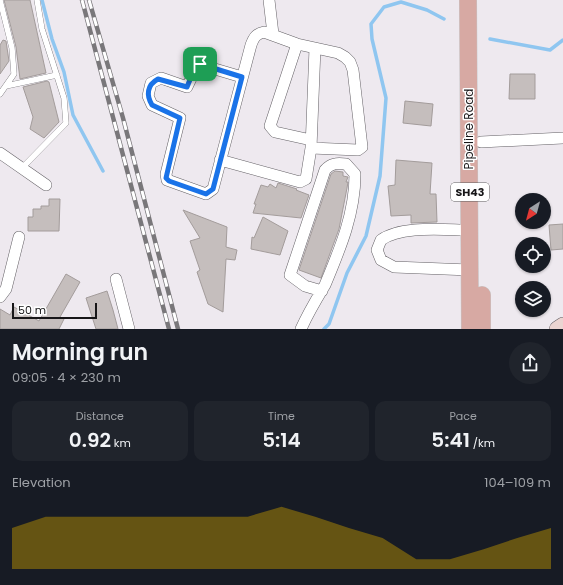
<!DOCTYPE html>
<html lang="en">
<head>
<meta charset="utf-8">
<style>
	:root { --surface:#171b24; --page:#20242c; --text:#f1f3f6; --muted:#9ea1a6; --accent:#876d0c }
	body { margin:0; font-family:Poppins,sans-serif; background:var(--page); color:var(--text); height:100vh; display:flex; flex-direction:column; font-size:15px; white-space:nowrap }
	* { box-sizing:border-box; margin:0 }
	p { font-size:13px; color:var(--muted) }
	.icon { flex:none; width:22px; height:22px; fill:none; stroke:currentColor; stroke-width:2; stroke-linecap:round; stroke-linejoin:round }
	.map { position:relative; height:329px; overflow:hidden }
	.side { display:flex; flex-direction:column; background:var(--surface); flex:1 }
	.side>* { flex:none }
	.needle { width:26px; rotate:216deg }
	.fabs { position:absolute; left:515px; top:193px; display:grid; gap:8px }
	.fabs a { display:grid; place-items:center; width:36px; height:36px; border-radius:50%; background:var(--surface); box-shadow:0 1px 3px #0004; font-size:20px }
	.scale { position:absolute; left:12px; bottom:10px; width:85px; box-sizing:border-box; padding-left:4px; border:2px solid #171618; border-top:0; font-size:11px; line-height:14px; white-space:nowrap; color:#171618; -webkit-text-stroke:3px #fff; paint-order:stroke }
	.pin { position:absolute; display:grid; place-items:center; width:34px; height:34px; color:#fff; margin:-17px; border-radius:8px; box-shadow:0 2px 6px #0006 }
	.round { display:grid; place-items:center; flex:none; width:42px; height:42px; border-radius:21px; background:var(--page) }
	.summary { display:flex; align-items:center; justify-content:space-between; height:68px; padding:0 12px }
	h1 { font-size:22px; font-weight:600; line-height:30px }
	.figures { display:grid; grid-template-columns:repeat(3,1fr); gap:6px; height:68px; padding:4px 12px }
	.figures div { display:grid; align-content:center; border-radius:10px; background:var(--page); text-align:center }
	.figures b { font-size:20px; font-weight:600 }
	.figures small { font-size:11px; font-weight:400 }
	.figures p { font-size:11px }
	.chart { height:112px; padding:8px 12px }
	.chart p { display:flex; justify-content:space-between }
	.chart svg { width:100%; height:72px; margin-top:4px; fill:var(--accent); opacity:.7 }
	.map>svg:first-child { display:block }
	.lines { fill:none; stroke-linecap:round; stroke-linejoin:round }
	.stream { stroke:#8fc6f0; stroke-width:3.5 }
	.building { fill:#c5bebd; stroke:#a39c9b }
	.lane-casing { stroke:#646166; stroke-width:6 }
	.street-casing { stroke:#646166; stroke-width:12 }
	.secondary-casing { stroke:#646166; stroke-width:16 }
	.primary-casing { stroke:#c7c7c8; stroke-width:18 }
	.lane { stroke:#fff; stroke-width:5.5 }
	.street { stroke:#fff; stroke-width:11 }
	.secondary { stroke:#ebd4d1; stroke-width:15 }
	.primary { stroke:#d7a9a3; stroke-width:17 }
	.rail-casing { stroke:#79777a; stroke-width:4.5 }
	.rail { stroke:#fff; stroke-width:3; stroke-dasharray:9; stroke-linecap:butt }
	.route-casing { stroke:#fff; stroke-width:8 }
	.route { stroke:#1a73e8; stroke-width:5 }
	.labels { text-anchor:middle; stroke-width:3; stroke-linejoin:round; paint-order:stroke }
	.shield { fill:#fff; stroke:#5d5c5d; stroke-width:1 }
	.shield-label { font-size:11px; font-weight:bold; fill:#171618 }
	.street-label { font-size:12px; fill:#171618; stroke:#fff }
</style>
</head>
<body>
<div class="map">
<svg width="563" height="329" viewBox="0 0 563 329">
	<rect width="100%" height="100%" fill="#eee9ef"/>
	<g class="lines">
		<path class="stream" d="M42 0 52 39 64 72 73 115 103 171
			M490 39 550 50 563 40
			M324 329 329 324 347 273 366 236 380 176 386 98 372 39 371 24 384 7 401 2 427 10 444 19"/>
	</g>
	<path class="building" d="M4 0H30L46 73 20 79 16 47Z
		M3 40 6 41 9 61 0 74V45Z
		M510 74H535V99H509Z
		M47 81 49 82 59 122 44 138 30 129 33 117 23 87Z
		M405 101 433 104 431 126 403 123Z
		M396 160 432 163 430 194H436L437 222 411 223V215L391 216 388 186 395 185Z
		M335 171 343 172V176L348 177 346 182H348L347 188 339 229 321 278 299 270 331 174Z
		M278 183 297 189 296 190 309 195 301 218 253 213 256 204H254L261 185 268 187 270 184 276 188Z
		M49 199H60L59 231H28V217H33V209H41V206H49Z
		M183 210 227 227 226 247 237 250 235 260 226 259 223 312 208 304 197 272 200 270 190 241 200 238Z
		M263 217 288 231 280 255 251 249 252 237 254 238Z
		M563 224V249L551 250 549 225Z
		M66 274 80 282 60 317 64 319 59 329H0V309L10 315 14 307 39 321Z
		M107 291 113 310 118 329H96L86 298Z"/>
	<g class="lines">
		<g class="lane-casing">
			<path id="lane" d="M6 86 57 75
				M0 94 14 74 12 48 0 0
				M22 168 66 123 64 98 42 29 37 0"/>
		</g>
		<g class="street-casing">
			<path id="street" d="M269 0 273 34
				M297 44 270 126 275 132 311 140
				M242 77 198 64 187 87 161 78 151 83 148 96 152 105 180 118 166 174 167 180 206 194 213 189 251 45C254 37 256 34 264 32L297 44 338 53 345 57 350 62 353 70 362 147 358 150 311 148
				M481 142 563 138
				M0 153 46 185
				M220 160 300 182 306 179 311 148 315 48
				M470 230C445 230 401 225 381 240L377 250 381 260 394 267 470 270
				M116 279 129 329
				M0 297 6 289 19 237
				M301 329C308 313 316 300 325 285 340 249 355 214 355 174L346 164C337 163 331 163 325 170L290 275 305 286 322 291"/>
		</g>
		<g class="secondary-casing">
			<path id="secondary" d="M557 329 563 325"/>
		</g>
		<g class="primary-casing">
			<path id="primary" d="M468 0 470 329
				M482 295V329"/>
		</g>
		<use href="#lane" class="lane"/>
		<use href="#street" class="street"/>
		<use href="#secondary" class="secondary"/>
		<use href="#primary" class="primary"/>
		<g class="rail-casing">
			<path id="rail" d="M82 0 169 329
				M89 0 123 118 178 329"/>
		</g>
		<use href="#rail" class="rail"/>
	</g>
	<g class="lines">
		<g class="route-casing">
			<path id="route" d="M200 64 242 77 213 189 206 194 169 181 166 178 180 118 152 105C146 95 147 85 158 79L187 87 196 65Z"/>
		</g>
		<use href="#route" class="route"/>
	</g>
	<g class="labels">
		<rect class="shield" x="451" y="183" width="38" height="18" rx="3"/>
		<g class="shield-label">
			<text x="470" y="196">SH43</text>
		</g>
		<g class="street-label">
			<text transform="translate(469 129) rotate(-90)" y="4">Pipeline Road</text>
		</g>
	</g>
</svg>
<div class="fabs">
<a><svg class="needle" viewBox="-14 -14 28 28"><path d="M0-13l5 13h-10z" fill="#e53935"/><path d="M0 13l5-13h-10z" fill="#9ea1a6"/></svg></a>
<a><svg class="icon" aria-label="locate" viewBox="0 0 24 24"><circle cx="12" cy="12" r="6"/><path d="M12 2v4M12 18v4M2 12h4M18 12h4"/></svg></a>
<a><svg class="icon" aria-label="layers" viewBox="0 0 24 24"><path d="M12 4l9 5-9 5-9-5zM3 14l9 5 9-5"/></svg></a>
</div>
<div class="scale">50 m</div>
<div class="pin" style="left:200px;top:64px;background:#1e9e55"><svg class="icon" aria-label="arrive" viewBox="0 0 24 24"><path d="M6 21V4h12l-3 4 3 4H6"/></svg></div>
</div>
<section class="side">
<div class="summary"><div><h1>Morning run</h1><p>09:05 · 4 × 230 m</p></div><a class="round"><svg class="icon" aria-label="share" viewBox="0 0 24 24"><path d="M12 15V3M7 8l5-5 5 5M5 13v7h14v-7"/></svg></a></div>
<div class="figures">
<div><p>Distance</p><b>0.92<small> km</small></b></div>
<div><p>Time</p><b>5:14</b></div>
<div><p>Pace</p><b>5:41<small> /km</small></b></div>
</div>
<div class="chart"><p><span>Elevation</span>104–109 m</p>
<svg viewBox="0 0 160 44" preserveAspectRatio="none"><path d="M0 44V19L10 12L20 12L30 12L40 12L50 12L60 12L70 12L80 6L90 12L100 19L110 25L120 38L130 38L140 32L150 25L160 19V44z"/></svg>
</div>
</section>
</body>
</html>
